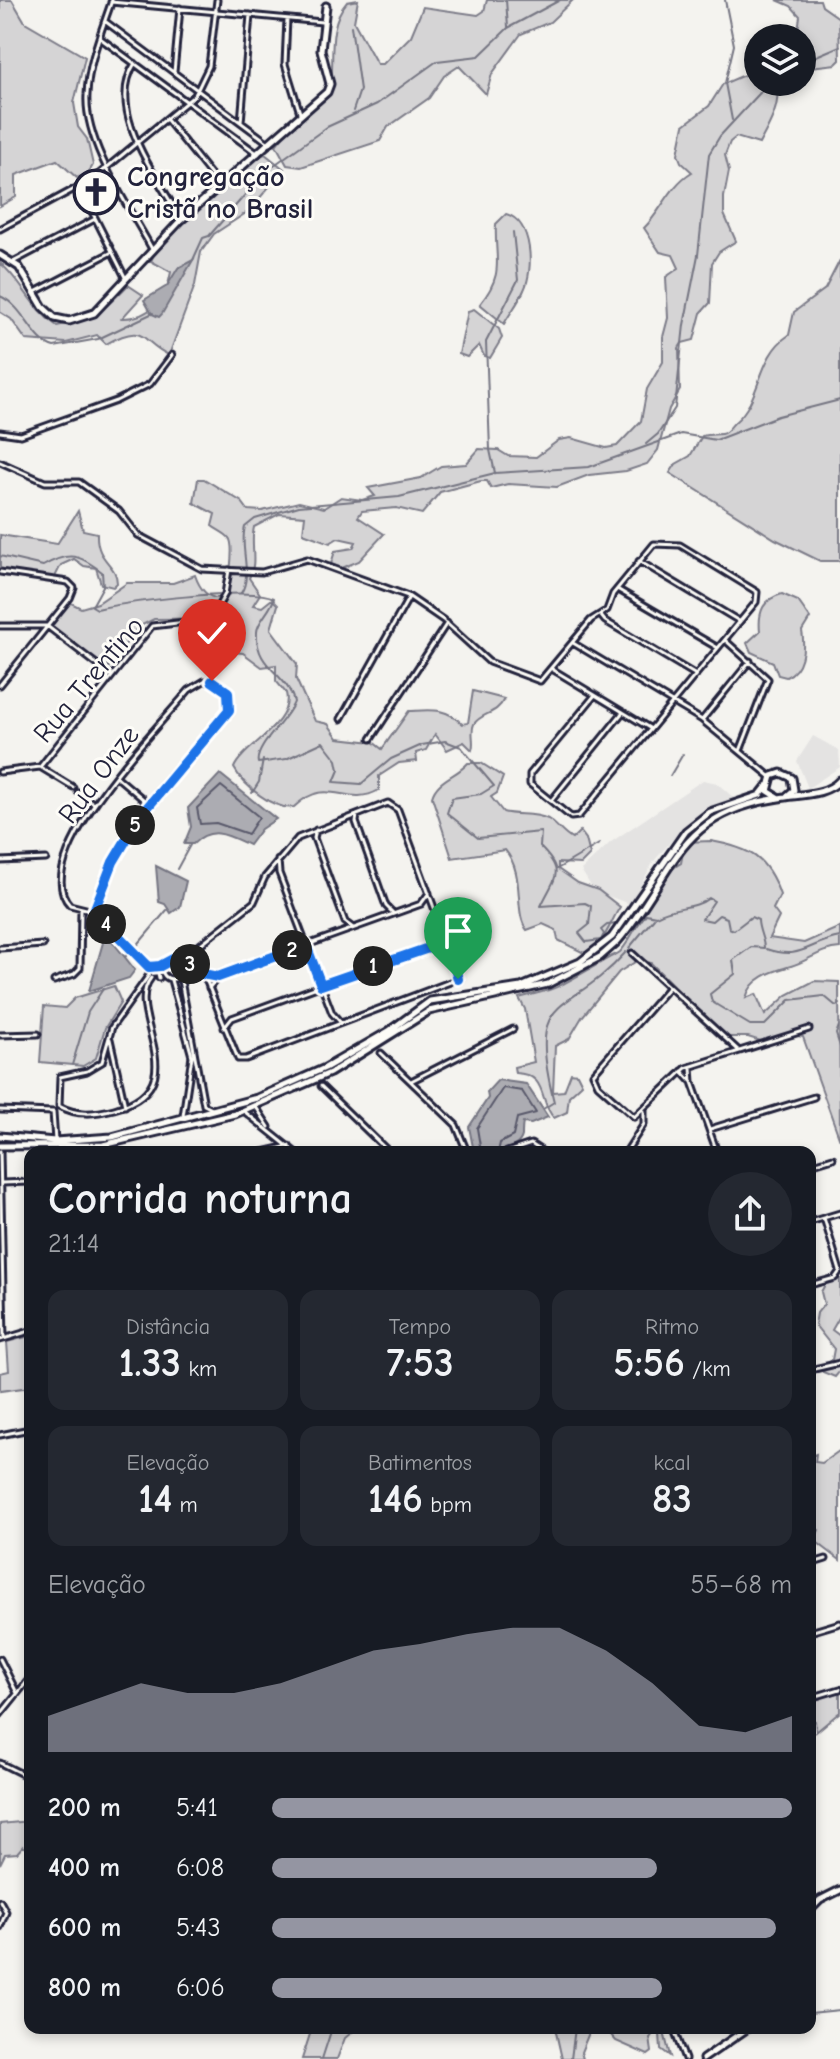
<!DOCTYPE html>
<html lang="pt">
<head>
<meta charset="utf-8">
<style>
	:root { --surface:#171b24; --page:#242831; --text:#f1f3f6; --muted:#9ea1a6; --accent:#9495a2 }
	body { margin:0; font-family:"Comic Neue",sans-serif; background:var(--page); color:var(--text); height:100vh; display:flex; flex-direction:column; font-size:30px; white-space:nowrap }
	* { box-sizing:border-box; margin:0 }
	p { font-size:26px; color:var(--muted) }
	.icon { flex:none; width:44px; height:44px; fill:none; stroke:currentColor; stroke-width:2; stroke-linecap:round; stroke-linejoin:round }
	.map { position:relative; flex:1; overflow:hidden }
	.side { position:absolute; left:24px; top:1146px; width:792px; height:888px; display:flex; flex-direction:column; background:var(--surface); border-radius:16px; box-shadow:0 4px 12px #0003 }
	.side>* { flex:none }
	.controls { position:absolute; left:744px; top:24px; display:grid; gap:16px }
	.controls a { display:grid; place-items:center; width:72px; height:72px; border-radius:50%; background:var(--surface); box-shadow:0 4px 12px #0003; font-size:40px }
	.pin { position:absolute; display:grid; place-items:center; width:68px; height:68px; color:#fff; margin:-82px -34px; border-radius:50% 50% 50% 0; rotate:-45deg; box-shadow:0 0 8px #0007 }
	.pin .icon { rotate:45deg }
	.km { position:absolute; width:40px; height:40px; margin:-20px; border-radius:50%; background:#222; color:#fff; font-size:22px; line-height:40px; text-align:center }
	.round { display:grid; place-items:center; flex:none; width:84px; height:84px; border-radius:42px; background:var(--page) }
	.head { display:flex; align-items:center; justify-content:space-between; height:136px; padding:0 24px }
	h1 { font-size:44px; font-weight:600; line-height:60px }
	.stats { display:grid; grid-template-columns:repeat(3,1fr); gap:12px; height:136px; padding:8px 24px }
	.stats div { display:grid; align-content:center; border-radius:16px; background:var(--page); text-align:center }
	.stats b { font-size:40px; font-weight:600 }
	.stats small { font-size:22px; font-weight:400 }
	.stats p { font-size:22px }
	.chart { height:224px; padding:16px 24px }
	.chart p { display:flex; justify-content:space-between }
	.chart svg { width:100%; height:144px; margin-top:8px; fill:var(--accent); opacity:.7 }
	ul { padding:0 24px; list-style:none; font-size:26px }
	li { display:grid; grid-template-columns:128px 96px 1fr; align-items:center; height:60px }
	li i { height:20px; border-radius:10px; background:var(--accent) }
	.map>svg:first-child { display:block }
	.built { fill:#e4e3e2 }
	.green { fill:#d5d4d5; stroke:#7c7b88; stroke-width:2 }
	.water { fill:#acacb2; stroke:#757582; stroke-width:2 }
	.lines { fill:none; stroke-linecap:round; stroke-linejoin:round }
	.shore { stroke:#59596b; stroke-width:2 }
	.stream { stroke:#757582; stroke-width:2 }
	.street-casing { stroke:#22223b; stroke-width:9 }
	.secondary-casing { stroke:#22223b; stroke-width:11 }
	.street { stroke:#fdfcf7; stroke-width:3 }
	.secondary { stroke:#fdfcf7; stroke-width:5 }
	.route-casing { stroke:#fff; stroke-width:16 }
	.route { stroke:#1a73e8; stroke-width:10 }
	.labels { text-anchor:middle; stroke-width:6; stroke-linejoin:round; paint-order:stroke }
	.poi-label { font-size:28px; font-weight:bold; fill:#22223b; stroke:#fdfcf7; text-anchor:start }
	.street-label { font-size:28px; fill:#22223b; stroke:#fdfcf7 }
</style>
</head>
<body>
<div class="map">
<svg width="840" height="2059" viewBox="0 0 840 2059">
	<rect width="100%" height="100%" fill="#f4f3ef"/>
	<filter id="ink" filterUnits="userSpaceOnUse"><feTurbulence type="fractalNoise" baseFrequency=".0125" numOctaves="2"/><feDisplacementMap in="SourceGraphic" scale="16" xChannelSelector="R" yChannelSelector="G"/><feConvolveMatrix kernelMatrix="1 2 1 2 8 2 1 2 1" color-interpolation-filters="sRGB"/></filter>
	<g filter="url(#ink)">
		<path class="built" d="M813 736 839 750 840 767 808 788 797 761Z
			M703 780 717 783 735 799 700 814 680 831 654 861 630 904 594 891 581 870 611 842Z"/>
		<path class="green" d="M0 0H12L25 22 85 57 74 103 78 127 87 139 93 165 89 172 77 178 57 160 16 175V197L0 206Z
			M358 0 354 22 377 64H383L411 36 423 7 478 15 484 11 487 0H573L550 22 521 34 492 74 486 94 459 66 444 76 429 98 388 127 380 141 301 167 287 165 276 145 293 124 330 95C336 64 325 27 347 2Z
			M777 0H820L822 6 839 18 840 60 836 64 802 68V38H797L800 16 791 6Z
			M758 69V82H792L777 89C780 107 768 127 759 144L736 137 730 142 725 155 729 171 724 197V214L736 241 719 252 712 263 710 303 701 313 694 340 682 343 679 348 680 390 669 409 658 450 647 464 626 471 589 475 557 487 508 484 491 488 487 481H481L440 492 422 514 396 508 362 511 358 517 384 534 359 561 342 568 331 564 335 551 353 548 356 542 338 538 330 543 303 533 305 516 279 514 254 527C250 545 258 563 249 578L260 594 253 605 262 607 272 599 278 605 271 629 297 664 296 679 315 721 328 724 338 738 373 742 382 749 409 711C431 710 446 707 462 724L468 723 473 691 504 699C497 715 482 712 474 724 470 732 475 742 472 750L464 742 447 750 435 734 426 750 416 753 417 761 399 763 379 776V790C346 809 329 774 294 807 274 811 243 785 234 768 243 746 294 724 286 693L276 681V665L262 667 243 653 233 652 191 629 194 624 215 623 221 634 227 635 237 628 236 618 154 619 138 627 109 667 77 650 49 627 56 613 69 602 81 608 98 603 127 583H173L195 575C199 587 208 602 224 597 229 589 235 545 229 538 225 533 217 530 212 526L215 514 194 503 198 479H204L242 502 248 510 262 511 299 502 324 508 341 497 362 500 375 496 368 488 421 478 441 466 466 464 479 449 498 450 508 456 536 457 559 440 571 438 606 448 617 446 641 421 647 389 663 362V337L668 318 666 277 679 268 673 255 660 252 644 228C661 212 670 185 692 172L681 162 678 154 684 125 709 106 723 84Z
			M265 154 284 169 249 211 214 234 201 252 195 285 169 355C140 342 147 321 106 344L97 335 66 343 26 340 11 319 0 312V263C24 283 30 308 57 326 94 320 103 311 128 285L143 295 122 318C149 319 167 298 171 272L151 261 158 245 204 204 210 192 231 181 244 163Z
			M506 214C533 221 534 270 524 290 519 302 510 313 504 324L480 304C506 272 494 259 496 224Z
			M840 260V561H820L775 539 670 473 676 464 690 456 702 436C709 434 715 435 721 434 728 433 730 426 735 422 763 398 756 357 789 335L794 312 825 289Z
			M474 309 499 329 502 338 490 358 484 356 479 345 467 357 459 354 468 311Z
			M78 511 83 530 97 533C96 562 117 563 117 583L113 587 101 584 96 568 84 566 74 559 61 565 53 581 0 571V535L57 544Z
			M782 594 798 601 810 618 802 631C805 648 803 670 786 677L778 675 773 662 751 652 747 643 760 631C758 612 763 599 782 594Z
			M468 763H481L503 777 497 793 491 797 503 812C517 816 534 812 548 819 557 824 562 834 572 839L580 831 586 839 590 855 581 864 558 863V869L578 883 598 890 620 907C609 924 605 945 584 953L558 940 556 930 543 924 527 930C513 913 526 874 505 850L452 858 432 797C437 779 457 776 468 763Z
			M711 841C750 848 767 857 780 895L773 909 779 917 769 938 804 943 840 927V948C820 949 809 961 791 966 774 971 751 977 746 998L756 994 765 1015 787 995 814 981 839 982 840 1140 803 1037 788 1034 767 1043 748 1037H725L651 963 640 959 619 972 582 1017 569 1039 555 1046 553 1092 564 1091 571 1073 577 1074 582 1084 569 1096 567 1112 554 1118C538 1102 549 1074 515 1073L514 1067 534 1062 525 1009 519 998C532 994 549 992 561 985 577 977 593 967 609 958 611 956 618 954 620 952 638 933 657 874 681 863L685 842Z
			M114 986 121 1002 105 1028 96 1058 83 1066 40 1062 44 1006 65 1008 75 998Z
			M828 1279H840V1316L832 1330 840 1336V1371L835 1377 823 1372 822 1367 832 1360 834 1349 815 1325 817 1313 824 1304 821 1292Z
			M30 1336V1387L0 1391V1373L9 1371 7 1342Z
			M839 1451 840 1452V1560L814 1540 819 1530 810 1524V1456L816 1454 815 1462 822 1463Z
			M810 1686 818 1694 840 1688V1712L816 1732 815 1721 810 1717Z
			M30 1821V1850L23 1846 17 1853 5 1854 0 1864V1824Z
			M312 2028H357L345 2038 337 2059H302Z
			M555 2028H591L581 2052 583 2059H562Z
			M605 2028H663L670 2056 661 2049 660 2034 654 2033 650 2038 652 2052 648 2055 616 2041Z"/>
		<path class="water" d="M193 260 162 314 159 317 152 314 144 300 167 286 178 268Z
			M220 774 276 819 261 829 249 845C228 835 212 825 193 844H184L191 827 188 808Z
			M156 866 186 881 180 907 171 913 165 904 159 902Z
			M104 939 112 941 135 970 129 978 89 991Z
			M498 1080 526 1084 548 1117 531 1124 523 1123C522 1127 522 1131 522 1136 518 1153 488 1152 474 1152L469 1127 488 1098 487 1092Z"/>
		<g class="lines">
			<path class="shore" d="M221 786 259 817 248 834 216 823 200 824 197 808Z
				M481 1152 477 1128 503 1088 522 1091 536 1113 517 1118 513 1136 500 1143 498 1152"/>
			<path class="stream" d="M506 0 508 27
				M725 0 734 45 725 83 732 120
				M351 26 360 90 353 111
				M802 62 840 46
				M193 260 203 238 209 236 266 171 327 127 377 104 437 61 479 56 508 28 560 0
				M0 296C25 307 32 341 54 347L98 339 153 313
				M646 444 658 434 675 408 684 325 698 255 709 154 720 136 770 82
				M495 473 490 450 486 342 518 280 513 232
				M0 556 43 566C69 551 79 554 102 572L103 586 92 606 97 609C128 602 250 586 274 598 272 610 257 621 257 632 255 669 287 672 294 702 288 720 254 747 258 763L286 759 323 742 337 760 339 770 334 782 361 784 391 759 422 745 445 741 461 747 494 786 481 794 452 798 447 813 478 838 541 832 540 847C566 873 555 876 541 906L585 903 591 906 589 925 579 933 586 942 601 940 604 934 601 930 607 925 618 924
				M241 593C253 575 239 547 245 527L255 519 299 506 399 497 495 473 589 467 681 434 716 440 778 416 840 400
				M670 776 683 754
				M252 793 259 782 263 760
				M177 869 190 845
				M557 869 599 844
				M632 927 635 929 646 914 656 916C675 905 694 910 709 898L714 901 702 919 712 921 719 915 727 918 729 928 734 930 751 917 758 920C758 930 764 939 764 948L751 947 733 960 735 974 710 994 712 1002 750 1025H765L790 1000 824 996 836 1006 840 1004
				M135 948 167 910
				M629 948 654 918
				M766 949C801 961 808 943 840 937
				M125 957 130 952
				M840 1023 836 1034 840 1047
				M72 1065 88 1012 103 989
				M543 1109 554 1102C525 988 567 1019 626 952
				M0 1851 1 1852
				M810 2013 840 2010
				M322 2059 332 2028
				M571 2059 575 2028"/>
			<g class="street-casing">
				<path id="street" d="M112 0C102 30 88 63 87 95 84 144 130 208 153 251
					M111 2 322 22
					M287 19 285 64 300 113
					M106 22 270 144
					M100 38 258 154
					M135 63C104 112 159 178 181 220
					M174 72 180 8
					M167 120 219 185
					M241 122 250 15
					M80 188 125 277
					M0 229 93 179 195 95 209 66 217 0
					M13 262 95 219
					M35 292 112 252
					M0 432 21 435 116 401 150 384 172 355
					M0 462 45 482H79L119 511 138 535 202 569 262 572 307 559 408 596 443 620 489 662 540 681 591 620 607 610 613 594 654 544 680 545 757 592 756 602 579 816 571 817 530 784V774L595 695
					M639 561 739 621
					M0 572 68 582 74 588 70 598 0 685
					M617 589 718 648
					M601 616 605 621 696 675
					M0 626H47L112 676
					M725 640 768 679 740 751
					M573 643 702 720 771 777
					M552 669 651 729
					M204 681C224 680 234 694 227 713L141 815 113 862 94 911 70 905C26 860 160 725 189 690Z
					M341 719 409 597
					M702 720 750 661
					M371 739 447 623
					M40 767 152 626 211 619 225 594 229 570
					M0 772 40 767 73 787
					M117 777 150 805
					M78 792 94 804
					M551 801 623 712
					M388 803 398 810 457 970 458 979 246 1059H238L201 967 197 947 254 902 265 877 298 838Z
					M357 815 356 822 386 906 393 913
					M316 830 314 838 345 922 353 928
					M278 860 279 873 332 1013 341 1023
					M0 861 46 859
					M94 911 147 966
					M0 948 43 945
					M632 953 738 1050
					M162 969a10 10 0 1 1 20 0a10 10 0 1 1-20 0Z
					M181 962 192 960 196 953
					M182 970 192 963 199 966
					M149 973 157 968 159 978
					M203 974 218 977
					M149 975 112 1027 102 1062 87 1071 60 1077 59 1106C77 1116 95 1114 114 1109 200 1085 122 1013 151 978
					M180 975 204 1105 212 1109
					M171 980 192 1056 183 1116
					M54 981 74 974 80 968 81 910
					M209 988 218 977 421 904 429 893
					M668 988 593 1074 598 1085 634 1117 686 1068 809 1029
					M224 1028 232 1018 435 944 444 933
					M0 1035 38 1034
					M110 1039 125 1106
					M381 1053 456 1125 467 1152
					M691 1068 692 1082 717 1152
					M682 1071 692 1082
					M411 1081 513 1029
					M321 1086 389 1152
					M256 1107 269 1127
					M0 1110 53 1112 55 1141
					M245 1112 295 1152
					M710 1129 814 1097
					M0 1151 4 1339
					M263 1152 289 1146
					M507 1152 531 1144 543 1152
					M626 1152 644 1124V1111
					M810 1165 833 1158
					M2 1183 30 1182
					M810 1222 840 1213
					M810 1285 835 1278 840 1271 824 1218
					M0 1340 30 1331
					M810 1370 840 1363
					M0 1435 30 1429
					M810 1564 826 1559
					M810 1632 840 1623
					M0 1659 17 1693
					M810 1698 840 1689
					M0 1715 30 1678
					M0 1763 30 1778
					M0 1901 6 1912 0 1927
					M673 2028 685 2059"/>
			</g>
			<g class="secondary-casing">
				<path id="secondary" d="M0 255 19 267 43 307 55 318 69 321 94 313 181 220 327 92 330 84 321 50 326 6
					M787 796 794 790 792 778 781 773 772 776 768 791 779 798C799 794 826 796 840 780
					M0 1136 55 1141 112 1137 257 1098 325 1068 389 1031 430 1001 521 987 580 962 612 937 686 831 710 812 760 795 767 786
					M0 1146 103 1145 235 1114 330 1073 429 1011 548 984 600 957 617 942C676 873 674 814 779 798
					M810 1910 820 1900 840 1890
					M703 2059 748 2028"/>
			</g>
			<use href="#street" class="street"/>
			<use href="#secondary" class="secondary"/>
		</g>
	</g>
	<g class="lines" filter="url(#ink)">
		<g class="route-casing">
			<path id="route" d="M212 681 228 692 229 710 141 815 113 862 94 911 149 967 160 966 173 959 179 962 182 970 194 963 203 974 218 977 306 945 321 985 440 944 450 949 458 979"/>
		</g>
		<use href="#route" class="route"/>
	</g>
	<defs>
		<g id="church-ring" transform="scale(2.3)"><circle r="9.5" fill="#fdfcf7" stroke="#22223b" stroke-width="1.5"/><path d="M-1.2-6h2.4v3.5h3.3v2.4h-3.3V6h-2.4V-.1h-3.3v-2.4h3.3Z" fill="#22223b"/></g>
	</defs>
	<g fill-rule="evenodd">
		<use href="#church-ring" x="96" y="192"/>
	</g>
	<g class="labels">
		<g class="poi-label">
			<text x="127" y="186">Congregação<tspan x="127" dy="32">Cristã no Brasil</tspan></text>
		</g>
		<g class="street-label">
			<text transform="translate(88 679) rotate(-50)" y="10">Rua Trentino</text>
			<text transform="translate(98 774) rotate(-53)" y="10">Rua Onze</text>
		</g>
	</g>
</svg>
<div class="controls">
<a><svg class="icon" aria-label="layers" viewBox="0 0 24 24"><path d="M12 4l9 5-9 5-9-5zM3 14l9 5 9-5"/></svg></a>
</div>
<div class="pin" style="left:458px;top:979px;background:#1e9e55"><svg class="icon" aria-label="arrive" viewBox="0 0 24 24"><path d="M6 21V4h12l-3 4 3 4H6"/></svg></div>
<div class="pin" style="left:212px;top:681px;background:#d93025"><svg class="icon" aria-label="check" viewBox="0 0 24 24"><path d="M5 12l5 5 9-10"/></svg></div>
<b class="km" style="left:373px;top:966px">1</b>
<b class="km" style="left:292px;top:950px">2</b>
<b class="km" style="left:190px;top:964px">3</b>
<b class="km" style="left:106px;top:924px">4</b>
<b class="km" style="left:135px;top:825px">5</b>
<section class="side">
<div class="head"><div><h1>Corrida noturna</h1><p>21:14</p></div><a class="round"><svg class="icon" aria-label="share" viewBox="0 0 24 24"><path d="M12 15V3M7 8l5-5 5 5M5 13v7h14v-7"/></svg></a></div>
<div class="stats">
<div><p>Distância</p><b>1.33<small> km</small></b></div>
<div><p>Tempo</p><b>7:53</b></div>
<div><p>Ritmo</p><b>5:56<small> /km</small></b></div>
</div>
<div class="stats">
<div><p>Elevação</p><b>14<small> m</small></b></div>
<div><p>Batimentos</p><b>146<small> bpm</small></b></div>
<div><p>kcal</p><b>83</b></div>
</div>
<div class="chart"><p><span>Elevação</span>55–68 m</p>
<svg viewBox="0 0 160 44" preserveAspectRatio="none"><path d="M0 44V33L10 28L20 23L30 26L40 26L50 23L60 18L70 13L80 11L90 8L100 6L110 6L120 13L130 23L140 36L150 38L160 33V44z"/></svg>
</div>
<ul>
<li><b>200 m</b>5:41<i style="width:100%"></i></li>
<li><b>400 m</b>6:08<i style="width:74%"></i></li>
<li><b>600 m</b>5:43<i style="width:97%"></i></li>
<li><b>800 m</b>6:06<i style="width:75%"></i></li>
</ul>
</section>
</div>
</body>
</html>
